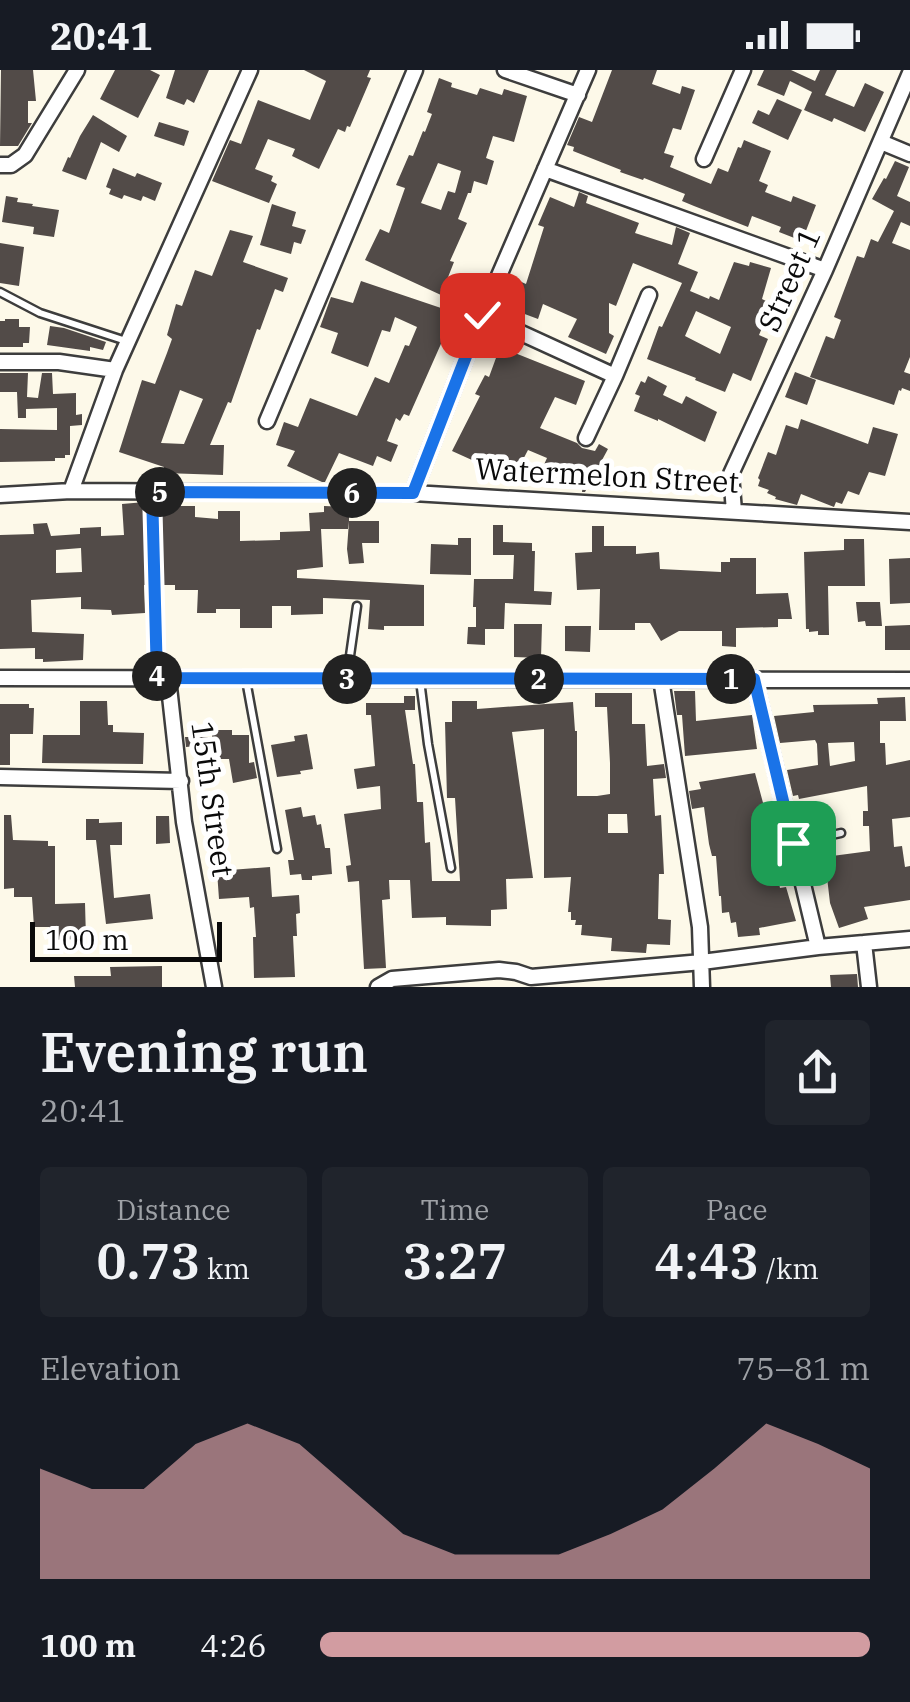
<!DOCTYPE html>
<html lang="en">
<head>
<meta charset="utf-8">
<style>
	:root { --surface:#171b24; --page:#20242c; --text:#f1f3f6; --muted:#9ea1a6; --accent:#d29ca1 }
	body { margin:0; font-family:"IBM Plex Serif",serif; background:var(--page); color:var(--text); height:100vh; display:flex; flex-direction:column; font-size:38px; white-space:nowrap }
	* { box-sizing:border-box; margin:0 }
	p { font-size:32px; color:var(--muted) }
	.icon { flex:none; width:55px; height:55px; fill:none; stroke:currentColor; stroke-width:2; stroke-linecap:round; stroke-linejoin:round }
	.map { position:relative; height:917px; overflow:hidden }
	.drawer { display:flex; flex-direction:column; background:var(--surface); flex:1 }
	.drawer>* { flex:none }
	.scale { position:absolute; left:30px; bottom:25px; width:192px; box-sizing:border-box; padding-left:10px; border:5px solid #0a0a0a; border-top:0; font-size:28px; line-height:35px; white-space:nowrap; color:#0a0a0a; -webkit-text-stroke:8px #fff; paint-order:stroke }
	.pin { position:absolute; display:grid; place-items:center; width:85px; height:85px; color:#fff; margin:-42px; border-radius:20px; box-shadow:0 5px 15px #0006 }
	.km { position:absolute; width:50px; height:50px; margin:-25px; border-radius:50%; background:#222; color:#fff; font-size:28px; line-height:50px; text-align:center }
	.round { display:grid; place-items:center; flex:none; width:105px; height:105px; border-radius:10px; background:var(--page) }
	.overview { display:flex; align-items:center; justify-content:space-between; height:170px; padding:0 40px }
	h1 { font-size:55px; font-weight:600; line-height:75px }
	.metrics { display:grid; grid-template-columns:repeat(3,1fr); gap:15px; height:170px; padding:10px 40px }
	.metrics div { display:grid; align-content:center; border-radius:10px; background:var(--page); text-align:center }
	.metrics b { font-size:50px; font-weight:600 }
	.metrics small { font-size:28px; font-weight:400 }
	.metrics p { font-size:28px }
	.chart { height:280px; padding:20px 40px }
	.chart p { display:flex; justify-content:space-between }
	.chart svg { width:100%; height:180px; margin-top:10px; fill:var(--accent); opacity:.7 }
	ul { padding:0 40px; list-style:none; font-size:32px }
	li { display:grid; grid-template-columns:160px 120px 1fr; align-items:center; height:75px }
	li i { height:25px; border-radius:12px; background:var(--accent) }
	.status { display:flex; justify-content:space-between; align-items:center; height:70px; padding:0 50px; background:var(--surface); direction:ltr }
	.status svg { height:28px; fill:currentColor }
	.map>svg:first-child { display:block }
	.building { fill:#524b48; fill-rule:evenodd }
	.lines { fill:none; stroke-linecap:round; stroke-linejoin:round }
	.lane-casing { stroke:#3d3d3d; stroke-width:11 }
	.street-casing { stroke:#3d3d3d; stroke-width:19 }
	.lane { stroke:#fff; stroke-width:6 }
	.street { stroke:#fff; stroke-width:14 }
	.route-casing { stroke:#fff; stroke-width:20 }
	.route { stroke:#1a73e8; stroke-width:12 }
	.labels { text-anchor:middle; stroke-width:10; stroke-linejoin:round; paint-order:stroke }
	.street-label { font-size:30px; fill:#0a0a0a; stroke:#fff }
</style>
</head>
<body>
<div class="status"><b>20:41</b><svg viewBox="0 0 49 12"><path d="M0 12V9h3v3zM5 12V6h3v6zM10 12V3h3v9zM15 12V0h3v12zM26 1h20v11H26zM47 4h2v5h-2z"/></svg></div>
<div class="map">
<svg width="910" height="917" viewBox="0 0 910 917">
	<rect width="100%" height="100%" fill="#fdf9e9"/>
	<path class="building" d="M1 0H33L36 31H28V53H32L18 76H0Z
		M115 0H150L160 5 138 48 100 29Z
		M175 0H209L194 33 187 29 184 35 166 28Z
		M304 0H370L367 7 371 8 350 57 347 56 345 62 338 59 319 99 292 86 295 79 268 69 255 99 273 106 271 111 277 114 269 133 212 111 230 70 241 74 258 30 310 50 326 11Z
		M612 0H657L652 14 680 24 682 16 695 20 681 60 673 58 664 83 674 86 670 97 711 114 718 98 728 102 738 77 741 78 744 70 771 81 759 111 768 115 765 122 791 132 793 126 816 135 802 171 779 162 781 157 752 146 748 157 694 136 682 131 685 124 644 108 643 110 620 102 621 100 573 81 574 77 567 75 579 47 592 52Z
		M764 0H791L815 11 820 0H837L825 25 854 37 865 13 884 22 865 62 834 48 832 52 804 40 812 22 790 11 784 26 757 15Z
		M439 8 452 13 451 17 477 25 480 18 502 25 504 19 527 26 514 72 493 66 486 88 494 91 487 115 474 111 471 123H468L458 149 467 153 450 191 454 192 441 225 365 190 380 159 389 163 405 118 396 115 409 85 413 86 423 61 425 62 432 44 427 42ZM438 93 461 101 455 123 448 121 441 140 421 133Z
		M777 29 802 40 788 70 752 53 758 40 769 45Z
		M93 45 127 66 119 82 101 72 86 110 62 101 68 87 70 88 80 66Z
		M159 52 189 61 184 76 154 66Z
		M895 91 909 97 897 126 910 132V156L901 152 892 173 910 180V287L904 302 910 304V321L902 318 901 321 899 320 894 335 810 307 826 266 834 269 841 250 834 247 857 186 864 188 871 169 878 172 894 141 872 129 884 108 886 109Z
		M113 98 135 107 137 103 162 113 155 131 143 126 141 131 124 125 122 129 109 124 111 119 106 117Z
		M579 122 588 126 586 133 639 153 635 163 672 175 676 157 690 163 678 194 698 202 690 221 709 229 710 226 719 230 734 192 749 196 750 192 771 198 762 229 772 234 759 265 768 269 751 311 733 303 725 322 695 310 696 308 647 289 659 256 662 257 682 213 633 193 616 236 609 233V263L614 266 606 284 568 267 577 249 543 234 538 249 506 237 517 210 526 214 544 157 538 155 550 127 574 137ZM696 241 731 257 720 284 685 266Z
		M6 126 18 128 17 132 33 134 32 136 59 140 54 167 33 164 34 157 2 152Z
		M272 134 296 142 292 156 306 160 301 174 294 172 291 184 260 175Z
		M230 160 253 166 243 192 288 208 283 222 275 219 260 260 257 259 231 333 228 332 210 375H224L223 405 164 403V397L119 382 142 310 155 314 167 283 172 269 167 265 176 234 182 236 195 200 212 206ZM180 320 203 329 184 374 161 373Z
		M0 173 24 177 19 216 0 213Z
		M361 211 441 238 446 224 465 234 461 243 456 240 409 346 404 344 400 351 396 348 387 371 398 375 391 392 377 386 373 396 339 383 325 412H322L287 396 295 381 276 375 284 352 298 357 310 328 357 346 375 307 389 313 405 275 409 276 417 257 395 247 390 262 382 260 368 297 331 283 338 263 320 257 331 227 353 233Z
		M5 249H19V257H30L29 273H23V277H0V251H5Z
		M50 256 64 258 106 272 103 280 90 277V281L47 275Z
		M500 277 585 311 576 335 555 327 540 358 577 373 582 378 595 381 599 374 608 379 595 403 607 404V413L590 412 585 422H582L584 406 568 399 564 408 542 399 547 388 528 380 517 401 486 389 483 395 452 381 480 326 475 324 485 305 489 307Z
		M795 302 816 310 807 335 785 327Z
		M0 303H28L27 327 38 328 42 303H52L53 324 76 323V345L82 344V355L70 356V385H65V388H55V391L0 392V359L57 360V338L26 339V348H18L17 322H0Z
		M648 306 667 316 663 325 682 334 686 326 717 342 705 372 658 349V351L634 341 640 326 635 324 641 311 645 313Z
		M801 349 868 374 873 357 898 364 885 406 869 402 859 425 848 421 842 434 836 432 834 437 801 424 797 435 775 429 776 427 767 423 769 420 758 416 760 410 758 408 768 382 776 385 786 355 798 359Z
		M145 432 148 515H144L145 543 112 545 111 540 81 539V527L31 530 32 562 84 564 83 590 43 592V589H35V578L0 579V465L34 464 33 454 47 453 51 466 80 464V458L101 457V466L124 465 122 434ZM81 478 82 502 56 503V480Z
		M159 436H195V447L218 449V441H240V471L280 470V462L310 461 309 443 324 442V436L349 437V459H321L323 497 297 500V508L424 515V556H384V560L368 559 370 530 323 528V544L291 545V536H272V558H240V539H216V543H197L198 520H175V515H161Z
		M349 451H379V473H362L364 493 349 494 347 479Z
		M493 455H503V472L532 473V481H535L534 521 552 522 551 535 505 533 504 559H485V575L467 574 468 557H476V537H473L474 509H513L514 485H493Z
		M592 456H604V476H636V484L659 482 660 499 721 502V492H730V488H756V524L788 523 792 549H778V557L736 558V577L722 576V561H679L661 571 650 553H635V560H599L600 519 577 520 575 483 592 482Z
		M458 468H471V505L430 504 431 474 458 475Z
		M844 469H864L865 516H828L829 565H818V561L809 562V559H806L804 482 844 480Z
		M910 488V533L890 534 889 489Z
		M856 532H880L882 556H866L865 551 858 552Z
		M514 554H542L541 588 514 587Z
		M910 555V580H885V556Z
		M565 556H591L590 582 565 581Z
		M674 621H695L696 651 752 645 757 679 685 686 682 645H677Z
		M595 623H632V654H645L647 696 664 694 666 708 653 709 655 746 661 745 664 804H659L658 849 671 850 670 875 647 874 646 883 611 881 612 868 581 865 582 855H575L576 850H571V842H568L571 807 544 808V659L512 662 533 808 506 809 507 839 491 840V856L446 855V847L412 848 410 810H389L390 829 382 830 386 898 364 899 359 811 348 812 346 796 351 795 344 744 381 739 380 716 357 719 354 699 375 696 371 645H366V633H404V626H415V640H405L413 694H415L417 732H423L425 773 430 772 432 811H460L455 728H447L445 652H452V631H477V639L573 632 575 661H577V726H597L610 724V693L607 637H595ZM608 744H627L628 763H608Z
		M905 627 906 651H880V673H885L886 695 910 690V747L892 749 894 777 902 776 905 797 910 796V830L864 837 868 849 839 858 830 833 825 790 832 789V786L870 781 869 756H863V741H868L867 716 799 729 798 725 793 726 787 700 818 695 817 674 815 670 780 673 774 646 814 642 813 635 878 634 877 628ZM854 672 855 691 830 696 828 673Z
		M80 631H107L108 655H113V662L144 663 143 694 42 693 43 665H80Z
		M0 634H29V638H34L33 664H10V695H0Z
		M212 660H232V665H249V693L254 692 257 708 233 713 229 689H196V676L186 677 185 667H212Z
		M307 664 313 699 300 701 301 704 277 707 271 675 295 671 294 666Z
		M755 703 766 744 754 747 759 767 768 765 770 773 775 772 779 793 775 794 780 818 786 817 796 851 759 858 760 865 738 867 736 852 731 853 729 842 722 843 721 826H719L716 786H712L709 774 704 737 692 739 689 721 701 719 699 712Z
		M301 737 303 747 315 745 317 755 321 754 325 778H330L332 804 312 806V810H302L301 804 290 805 288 790H294L285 740Z
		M4 745H11L13 770 48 771V776H55V834L85 833 86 869 50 870 49 857H34L32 827H14V818L4 819Z
		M156 746H169L170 773 156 774Z
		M86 749H99V753L122 752V775H110L114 828 150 824 153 849 106 854 96 770H86Z
		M270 797 272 827 299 825 300 843 296 844 297 866H293L295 907 254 908 253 867H256L254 837 250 838 249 827 219 829 217 801Z
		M162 896V917H75L74 906H111L110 897Z
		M857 904 858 917H831L830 905Z"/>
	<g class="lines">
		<g class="lane-casing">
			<path id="lane" d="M0 222 40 243 126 271
				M152 424 157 607
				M347 607 357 536
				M246 610 277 779
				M420 610 428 674 451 798
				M795 773 841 763"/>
		</g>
		<g class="street-casing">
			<path id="street" d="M505 0 578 25
				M881 72 910 84
				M704 89 743 0
				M0 95H11L25 85 77 0
				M545 99 825 200
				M482 245 615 306
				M0 292H59L115 300
				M267 351 415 0
				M586 368 615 306 649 225
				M71 421 115 300 250 0
				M413 423 482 245 588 0
				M0 425 71 421 413 423 910 452
				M734 441 731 404 825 200 910 3
				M0 608 910 610
				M168 608 184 752 214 917
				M661 609 700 857 702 917
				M754 609 818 877
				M0 707 181 711
				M864 873 869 917
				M378 917 392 909 499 900 516 902 531 907 702 892 818 877 910 869"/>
		</g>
		<use href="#lane" class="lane"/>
		<use href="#street" class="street"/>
	</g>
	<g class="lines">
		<g class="route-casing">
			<path id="route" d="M482 245 413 423 152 422 157 608 754 609 793 773"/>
		</g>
		<use href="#route" class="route"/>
	</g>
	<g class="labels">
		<g class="street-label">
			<text transform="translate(790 210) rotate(-66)" y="10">Street 1</text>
			<text transform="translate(607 406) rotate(3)" y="10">Watermelon Street</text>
			<text transform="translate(212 729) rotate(82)" y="10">15th Street</text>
		</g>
	</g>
</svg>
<div class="scale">100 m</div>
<div class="pin" style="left:793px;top:773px;background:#1e9e55"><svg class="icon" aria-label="arrive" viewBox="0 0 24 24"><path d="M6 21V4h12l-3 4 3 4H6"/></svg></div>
<div class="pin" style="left:482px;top:245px;background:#d93025"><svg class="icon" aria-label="check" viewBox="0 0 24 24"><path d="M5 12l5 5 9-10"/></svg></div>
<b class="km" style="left:731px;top:609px">1</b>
<b class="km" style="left:539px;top:609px">2</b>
<b class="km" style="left:347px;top:609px">3</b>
<b class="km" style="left:157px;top:606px">4</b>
<b class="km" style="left:160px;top:422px">5</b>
<b class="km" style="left:352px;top:423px">6</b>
</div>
<section class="drawer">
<div class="overview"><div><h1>Evening run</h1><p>20:41</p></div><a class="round"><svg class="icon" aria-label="share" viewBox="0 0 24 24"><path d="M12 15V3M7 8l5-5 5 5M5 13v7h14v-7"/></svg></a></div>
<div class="metrics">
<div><p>Distance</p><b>0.73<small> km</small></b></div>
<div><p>Time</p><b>3:27</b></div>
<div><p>Pace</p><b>4:43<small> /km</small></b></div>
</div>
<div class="chart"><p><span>Elevation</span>75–81 m</p>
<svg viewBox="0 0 160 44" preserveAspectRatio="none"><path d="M0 44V17L10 22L20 22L30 11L40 6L50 11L60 22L70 33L80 38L90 38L100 38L110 33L120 27L130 17L140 6L150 11L160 17V44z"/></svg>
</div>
<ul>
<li><b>100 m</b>4:26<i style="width:100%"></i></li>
</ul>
</section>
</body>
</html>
